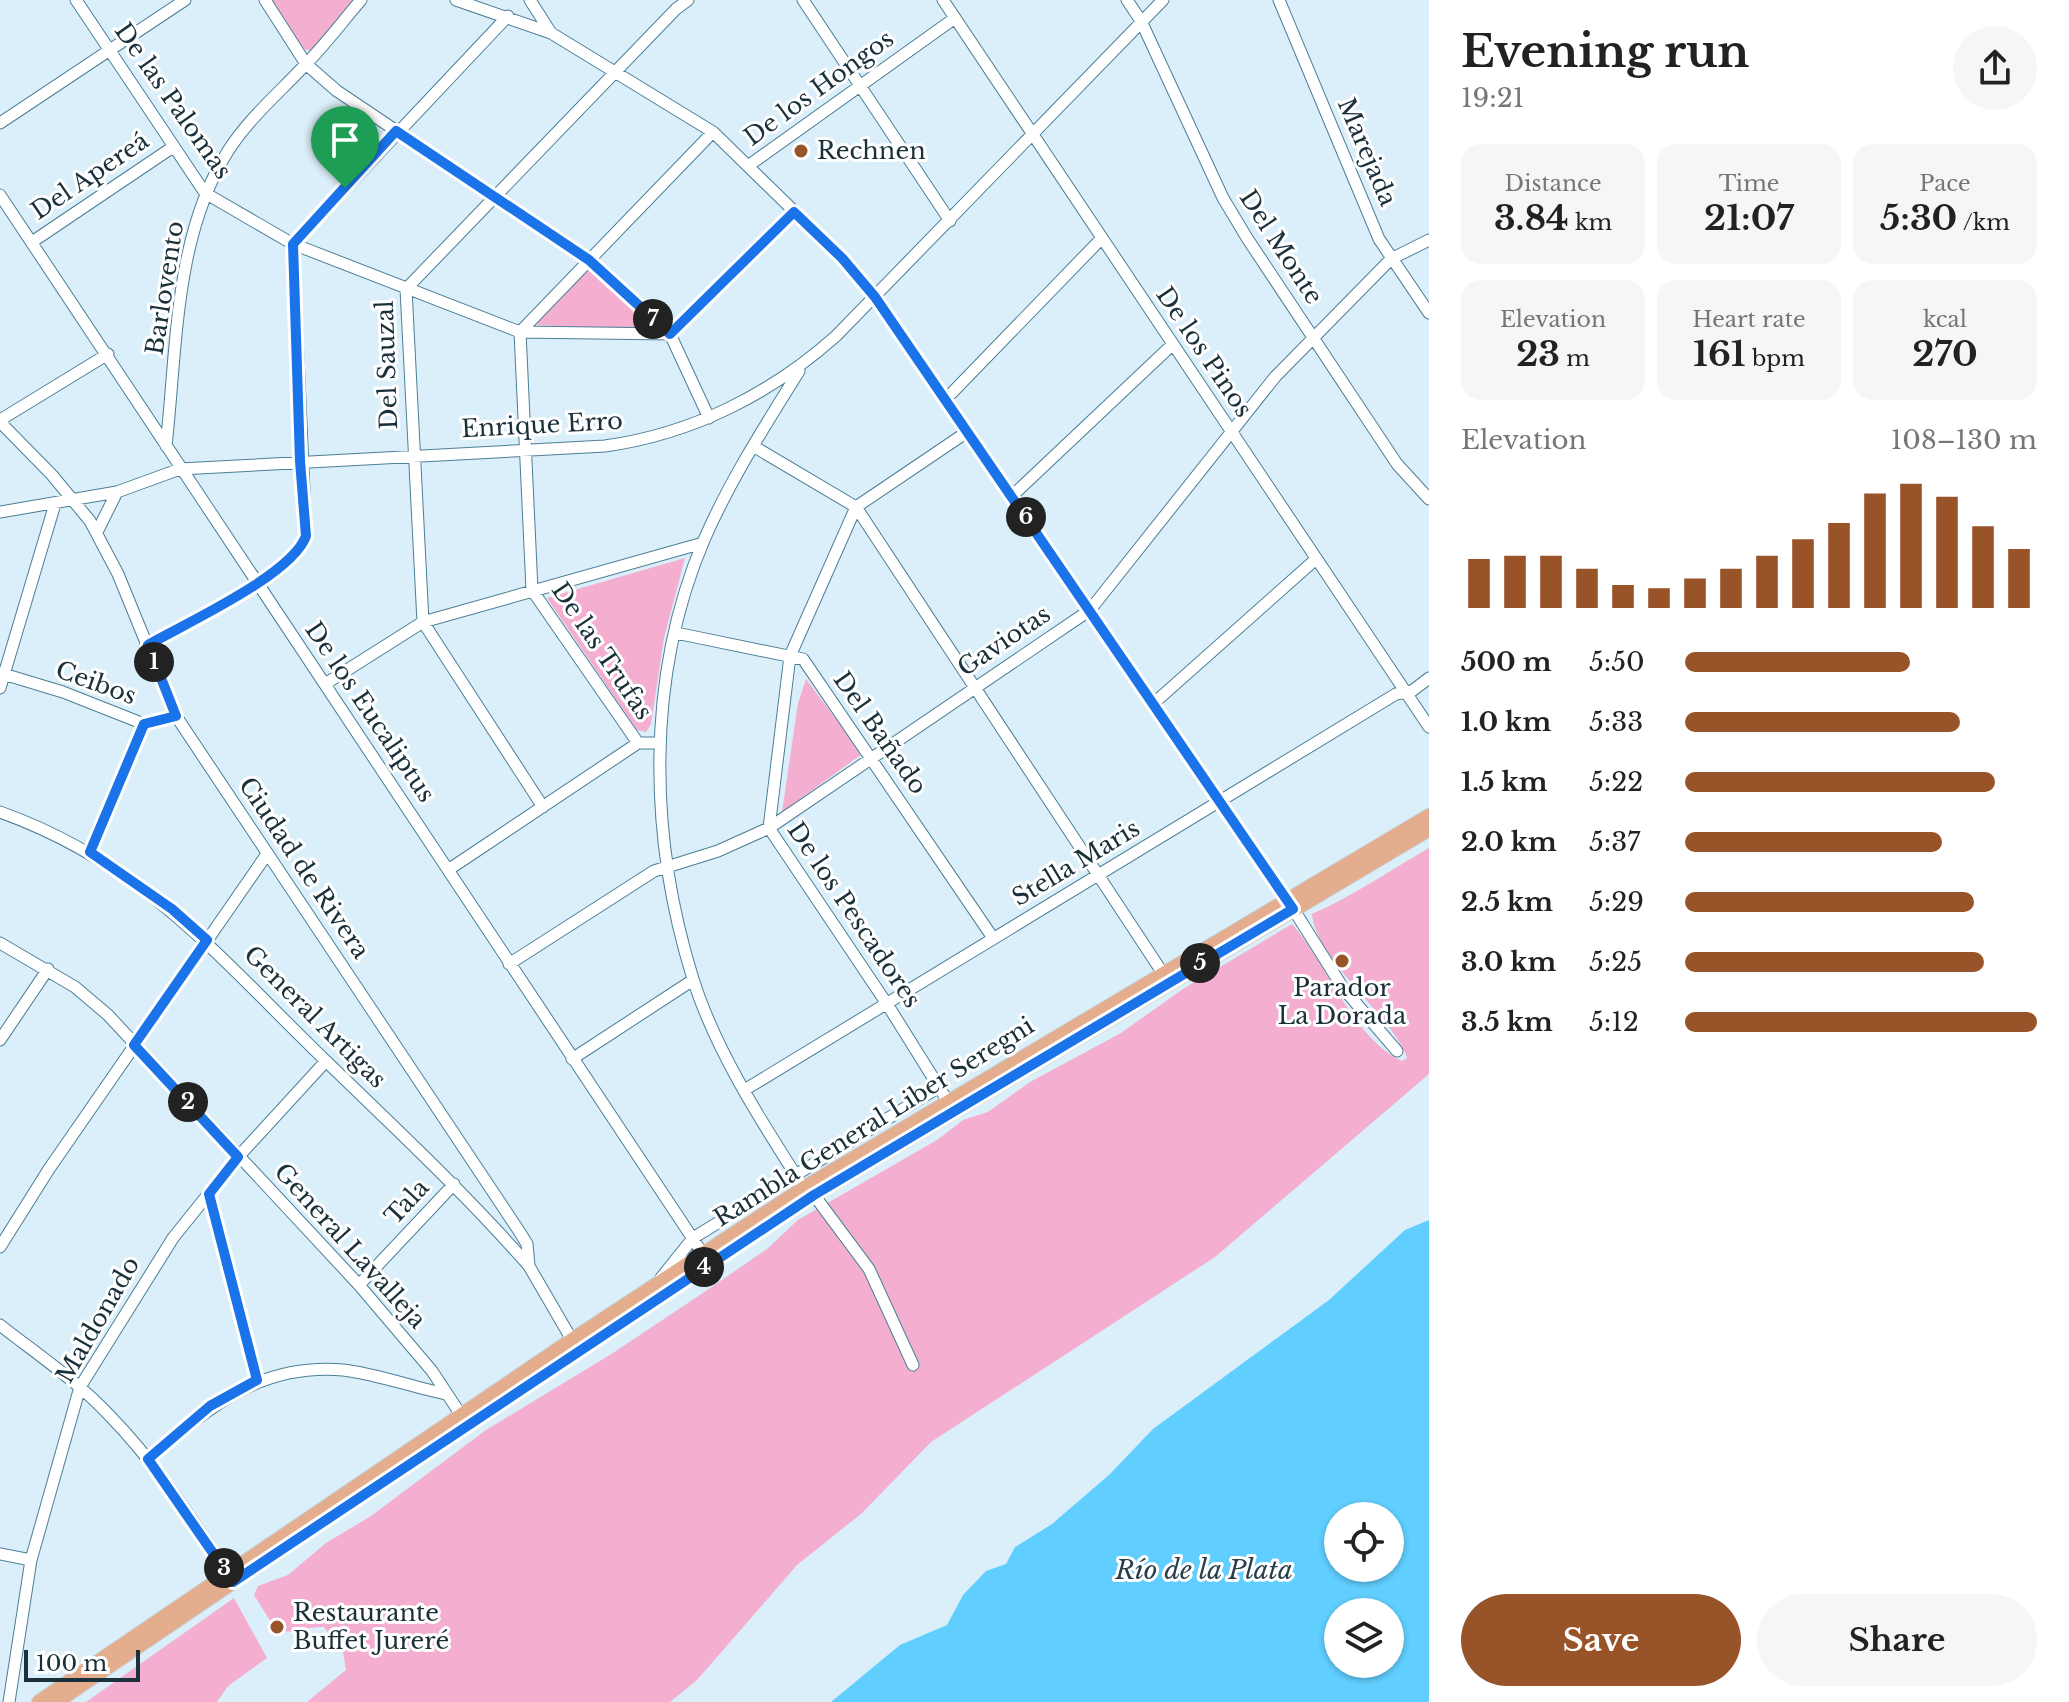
<!DOCTYPE html>
<html lang="en">
<head>
<meta charset="utf-8">
<style>
	:root { --surface:#fff; --page:#f6f6f6; --text:#222; --muted:#767676; --accent:#985329 }
	body { margin:0; font-family:"Libre Baskerville",serif; background:var(--page); color:var(--text); height:100vh; display:flex; flex-direction:column; font-size:30px; white-space:nowrap }
	* { box-sizing:border-box; margin:0 }
	p { font-size:26px; color:var(--muted) }
	.icon { flex:none; width:44px; height:44px; fill:none; stroke:currentColor; stroke-width:2; stroke-linecap:round; stroke-linejoin:round }
	.map { position:relative; flex:1; overflow:hidden }
	.sheet { display:flex; flex-direction:column; background:var(--surface); width:640px }
	.sheet>* { flex:none }
	.tools { position:absolute; left:1324px; top:1502px; display:grid; gap:16px }
	.tools a { display:grid; place-items:center; width:80px; height:80px; border-radius:50%; background:var(--surface); box-shadow:0 2px 6px #0004; font-size:40px }
	.scale { position:absolute; left:24px; bottom:20px; width:116px; box-sizing:border-box; padding-left:8px; border:4px solid #1a303a; border-top:0; font-size:22px; line-height:28px; white-space:nowrap; color:#1a303a; -webkit-text-stroke:6px #fff; paint-order:stroke }
	.pin { position:absolute; display:grid; place-items:center; width:68px; height:68px; color:#fff; margin:-82px -34px; border-radius:50% 50% 50% 0; rotate:-45deg; box-shadow:0 0 8px #0007 }
	.pin .icon { rotate:45deg }
	.km { position:absolute; width:40px; height:40px; margin:-20px; border-radius:50%; background:#222; color:#fff; font-size:22px; line-height:40px; text-align:center }
	.round { display:grid; place-items:center; flex:none; width:84px; height:84px; border-radius:42px; background:var(--page) }
	.overview { display:flex; align-items:center; justify-content:space-between; height:136px; padding:0 32px }
	h1 { font-size:44px; font-weight:700; line-height:60px }
	.metrics { display:grid; grid-template-columns:repeat(3,1fr); gap:12px; height:136px; padding:8px 32px }
	.metrics div { display:grid; align-content:center; border-radius:20px; background:var(--page); text-align:center }
	.metrics b { font-size:34px; font-weight:700 }
	.metrics small { font-size:22px; font-weight:400 }
	.metrics p { font-size:22px }
	.chart { height:224px; padding:16px 32px }
	.chart p { display:flex; justify-content:space-between }
	.chart svg { width:100%; height:144px; margin-top:8px; stroke:var(--accent); stroke-width:6 }
	.primary-button { display:flex; gap:16px; margin-top:auto; padding:16px 32px }
	.primary-button a { flex:1; height:92px; border-radius:48px; background:var(--accent); color:#fff; font-size:32px; font-weight:700; line-height:92px; text-align:center }
	.primary-button a+a { background:var(--page); color:var(--text) }
	ul { padding:0 32px; list-style:none; font-size:26px }
	li { display:grid; grid-template-columns:128px 96px 1fr; align-items:center; height:60px }
	li i { height:20px; border-radius:10px; background:var(--accent) }
	main { display:flex; flex:1; min-height:0 }
	.map>svg:first-child { display:block }
	.green { fill:#f4aecf }
	.water { fill:#60cefe; fill-rule:evenodd }
	.lines { fill:none; stroke-linecap:round; stroke-linejoin:round }
	.minor-casing { stroke:#4c7e96; stroke-width:13 }
	.major-casing { stroke:#c8cdd0; stroke-width:16 }
	.minor { stroke:#fff; stroke-width:11 }
	.major { stroke:#e3ad8e; stroke-width:14 }
	.route-casing { stroke:#fff; stroke-width:16 }
	.route { stroke:#1a73e8; stroke-width:10 }
	.poi-dot { fill:#985329; stroke:#fff; stroke-width:3 }
	.labels { text-anchor:middle; stroke-width:6; stroke-linejoin:round; paint-order:stroke }
	.street-label { font-size:24px; fill:#1a303a; stroke:#fff }
	.poi-label { font-size:24px; fill:#1a303a; stroke:#fff; text-anchor:start }
	.water-label { font-size:26px; font-style:italic; fill:#27404b; stroke:#fff }
</style>
</head>
<body>
<main>
<div class="map">
<svg width="1429" height="1702" viewBox="0 0 1429 1702">
	<rect width="100%" height="100%" fill="#daeff9"/>
	<path class="green" d="M272 0H353L310 51 304 49Z
		M588 270 652 326 649 330 538 325 537 322Z
		M685 558 664 638 651 724 646 732 637 730 547 598Z
		M806 679 862 754 782 812 798 703Z
		M1429 848V1074L1215 1257 931 1442 862 1513 797 1565 697 1680 670 1702H307L346 1670 343 1652 324 1627C306 1626 294 1635 276 1630L254 1595 258 1586 288 1575 326 1543 371 1516 486 1430 613 1353 700 1295 767 1249 798 1220 937 1140 963 1120 988 1112 1030 1082 1121 1033 1183 989 1292 924C1325 961 1355 1041 1402 1061L1407 1058C1393 1016 1316 961 1312 914 1355 895 1389 871 1429 848Z
		M234 1598 267 1658 228 1686 217 1702H86Z"/>
	<path class="water" d="M1429 1220V1702H831L900 1645 947 1625 963 1595 986 1571 1006 1564 1015 1547 1052 1524 1109 1475 1153 1429 1329 1300 1405 1230ZM1338 1516H1390V1568H1338ZM1338 1612H1390V1664H1338Z"/>
	<g class="lines">
		<g class="minor-casing">
			<path id="minor" d="M76 0 205 193 293 244 520 332 670 334 794 212
				M265 0 306 64 337 91 589 260 670 334 709 418
				M456 0 551 33 713 132 842 258 875 297 1012 496 1287 899 1343 988 1397 1051
				M530 0 551 33
				M803 0 950 221
				M943 0 1429 727
				M1127 0 1141 21 1223 198 1247 238 1397 464 1429 499
				M1279 0 1379 239 1429 313
				M0 123 185 0
				M748 166 955 18
				M0 195 703 1254
				M32 242 173 147
				M799 371C765 426 730 480 704 540 645 678 649 838 693 979 716 1052 763 1124 804 1188
				M945 400 1101 239
				M0 420 108 354
				M0 422 52 475 90 521 118 574 176 716 519 1231 527 1244 529 1266 572 1340
				M166 446C177 349 174 236 228 151 249 118 279 93 305 65 325 45 342 22 361 0
				M753 446 856 507 1162 972
				M1012 496 1173 344
				M0 512 117 492 180 469 605 446C692 434 771 394 836 336L1163 0
				M97 532 117 492
				M676 633 803 659 993 938
				M148 645C186 624 292 575 306 536L293 244 508 16
				M0 673 63 692 144 724 176 716
				M325 684 423 622 703 543
				M0 688 55 504
				M1154 703 1316 559
				M638 743 532 590 520 332 713 132
				M543 807 423 622 406 289 676 9 688 0
				M0 812C146 864 221 960 328 1063 397 1130 466 1194 529 1266
				M90 852 144 724
				M448 870 638 743H658
				M0 943 75 987 108 1015 359 1285 432 1371 461 1415
				M509 964 654 871 718 851 769 828 1090 610 1275 377 1391 259 1429 240
				M0 1040 48 969
				M572 1059 693 980
				M746 1089 1396 694 1412 691 1429 678
				M947 1100 887 1004 769 828 790 656 856 507 967 432
				M209 1194 257 1380
				M814 1195 869 1269 913 1365
				M0 1247 49 1169 267 854
				M661 1278 693 1238 939 1087
				M359 1285 454 1184
				M0 1325C37 1354 77 1381 109 1415 157 1464 193 1521 231 1578
				M148 1459C209 1408 258 1363 343 1370 377 1374 412 1387 446 1394
				M0 1554 31 1560
				M9 1702 31 1560 80 1387 173 1238 238 1157 326 1061"/>
		</g>
		<g class="major-casing">
			<path id="major" d="M39 1702 572 1340 804 1188 1429 816
				M56 1702 467 1423 814 1195 1429 829"/>
		</g>
		<use href="#minor" class="minor"/>
		<use href="#major" class="major"/>
	</g>
	<g class="lines">
		<g class="route-casing">
			<path id="route" d="M396 131 589 260 670 334 794 212 842 258 875 297 1293 909 814 1195 233 1582 148 1459 210 1406 257 1380 209 1194 238 1157 134 1045 207 940 172 909 90 852 144 724 176 716 148 645C186 623 292 575 306 536L300 461 293 244Z"/>
		</g>
		<use href="#route" class="route"/>
	</g>
	<g class="poi-dot">
		<circle cx="801" cy="151" r="8"/>
		<circle cx="1342" cy="961" r="8"/>
		<circle cx="277" cy="1627" r="8"/>
	</g>
	<g class="labels">
		<g class="street-label">
			<text transform="translate(819 88) rotate(-36)" y="8">De los Hongos</text>
			<text transform="translate(173 101) rotate(55)" y="8">De las Palomas</text>
			<text transform="translate(1367 152) rotate(67)" y="8">Marejada</text>
			<text transform="translate(90 176) rotate(-34)" y="8">Del Apereá</text>
			<text transform="translate(1281 247) rotate(57)" y="8">Del Monte</text>
			<text transform="translate(165 288) rotate(-81)" y="8">Barlovento</text>
			<text transform="translate(1204 352) rotate(56)" y="8">De los Pinos</text>
			<text transform="translate(387 365) rotate(-92)" y="8">Del Sauzal</text>
			<text transform="translate(542 425) rotate(-3)" y="8">Enrique Erro</text>
			<text transform="translate(1004 641) rotate(-34)" y="8">Gaviotas</text>
			<text transform="translate(602 651) rotate(56)" y="8">De las Trufas</text>
			<text transform="translate(96 683) rotate(20)" y="8">Ceibos</text>
			<text transform="translate(370 712) rotate(56)" y="8">De los Eucaliptus</text>
			<text transform="translate(880 733) rotate(55)" y="8">Del Bañado</text>
			<text transform="translate(1076 863) rotate(-31)" y="8">Stella Maris</text>
			<text transform="translate(304 868) rotate(56)" y="8">Ciudad de Rivera</text>
			<text transform="translate(854 915) rotate(56)" y="8">De los Pescadores</text>
			<text transform="translate(315 1017) rotate(45)" y="8">General Artigas</text>
			<text transform="translate(874 1122) rotate(-32)" y="8">Rambla General Liber Seregni</text>
			<text transform="translate(407 1202) rotate(-47)" y="8">Tala</text>
			<text transform="translate(350 1246) rotate(48)" y="8">General Lavalleja</text>
			<text transform="translate(98 1320) rotate(-60)" y="8">Maldonado</text>
		</g>
		<g class="poi-label">
			<text x="817" y="159">Rechnen</text>
			<text x="1342" y="996" text-anchor="middle">Parador<tspan x="1342" dy="28">La Dorada</tspan></text>
			<text x="293" y="1621">Restaurante<tspan x="293" dy="28">Buffet Jureré</tspan></text>
		</g>
		<g class="water-label">
			<text x="1204" y="1579">Río de la Plata</text>
		</g>
	</g>
</svg>
<div class="tools">
<a><svg class="icon" aria-label="locate" viewBox="0 0 24 24"><circle cx="12" cy="12" r="6"/><path d="M12 2v4M12 18v4M2 12h4M18 12h4"/></svg></a>
<a><svg class="icon" aria-label="layers" viewBox="0 0 24 24"><path d="M12 4l9 5-9 5-9-5zM3 14l9 5 9-5"/></svg></a>
</div>
<div class="scale">100 m</div>
<div class="pin" style="left:345px;top:188px;background:#1e9e55"><svg class="icon" aria-label="arrive" viewBox="0 0 24 24"><path d="M6 21V4h12l-3 4 3 4H6"/></svg></div>
<b class="km" style="left:154px;top:662px">1</b>
<b class="km" style="left:188px;top:1102px">2</b>
<b class="km" style="left:224px;top:1568px">3</b>
<b class="km" style="left:704px;top:1267px">4</b>
<b class="km" style="left:1200px;top:963px">5</b>
<b class="km" style="left:1026px;top:517px">6</b>
<b class="km" style="left:653px;top:319px">7</b>
</div>
<section class="sheet">
<div class="overview"><div><h1>Evening run</h1><p>19:21</p></div><a class="round"><svg class="icon" aria-label="share" viewBox="0 0 24 24"><path d="M12 15V3M7 8l5-5 5 5M5 13v7h14v-7"/></svg></a></div>
<div class="metrics">
<div><p>Distance</p><b>3.84<small> km</small></b></div>
<div><p>Time</p><b>21:07</b></div>
<div><p>Pace</p><b>5:30<small> /km</small></b></div>
</div>
<div class="metrics">
<div><p>Elevation</p><b>23<small> m</small></b></div>
<div><p>Heart rate</p><b>161<small> bpm</small></b></div>
<div><p>kcal</p><b>270</b></div>
</div>
<div class="chart"><p><span>Elevation</span>108–130 m</p>
<svg viewBox="0 0 160 44" preserveAspectRatio="none"><path d="M5 44V29M15 44V28M25 44V28M35 44V32M45 44V37M55 44V38M65 44V35M75 44V32M85 44V28M95 44V23M105 44V18M115 44V9M125 44V6M135 44V10M145 44V19M155 44V26"/></svg>
</div>
<ul>
<li><b>500 m</b>5:50<i style="width:64%"></i></li>
<li><b>1.0 km</b>5:33<i style="width:78%"></i></li>
<li><b>1.5 km</b>5:22<i style="width:88%"></i></li>
<li><b>2.0 km</b>5:37<i style="width:73%"></i></li>
<li><b>2.5 km</b>5:29<i style="width:82%"></i></li>
<li><b>3.0 km</b>5:25<i style="width:85%"></i></li>
<li><b>3.5 km</b>5:12<i style="width:100%"></i></li>
</ul>
<div class="primary-button"><a>Save</a><a>Share</a></div>
</section>
</main>
</body>
</html>
